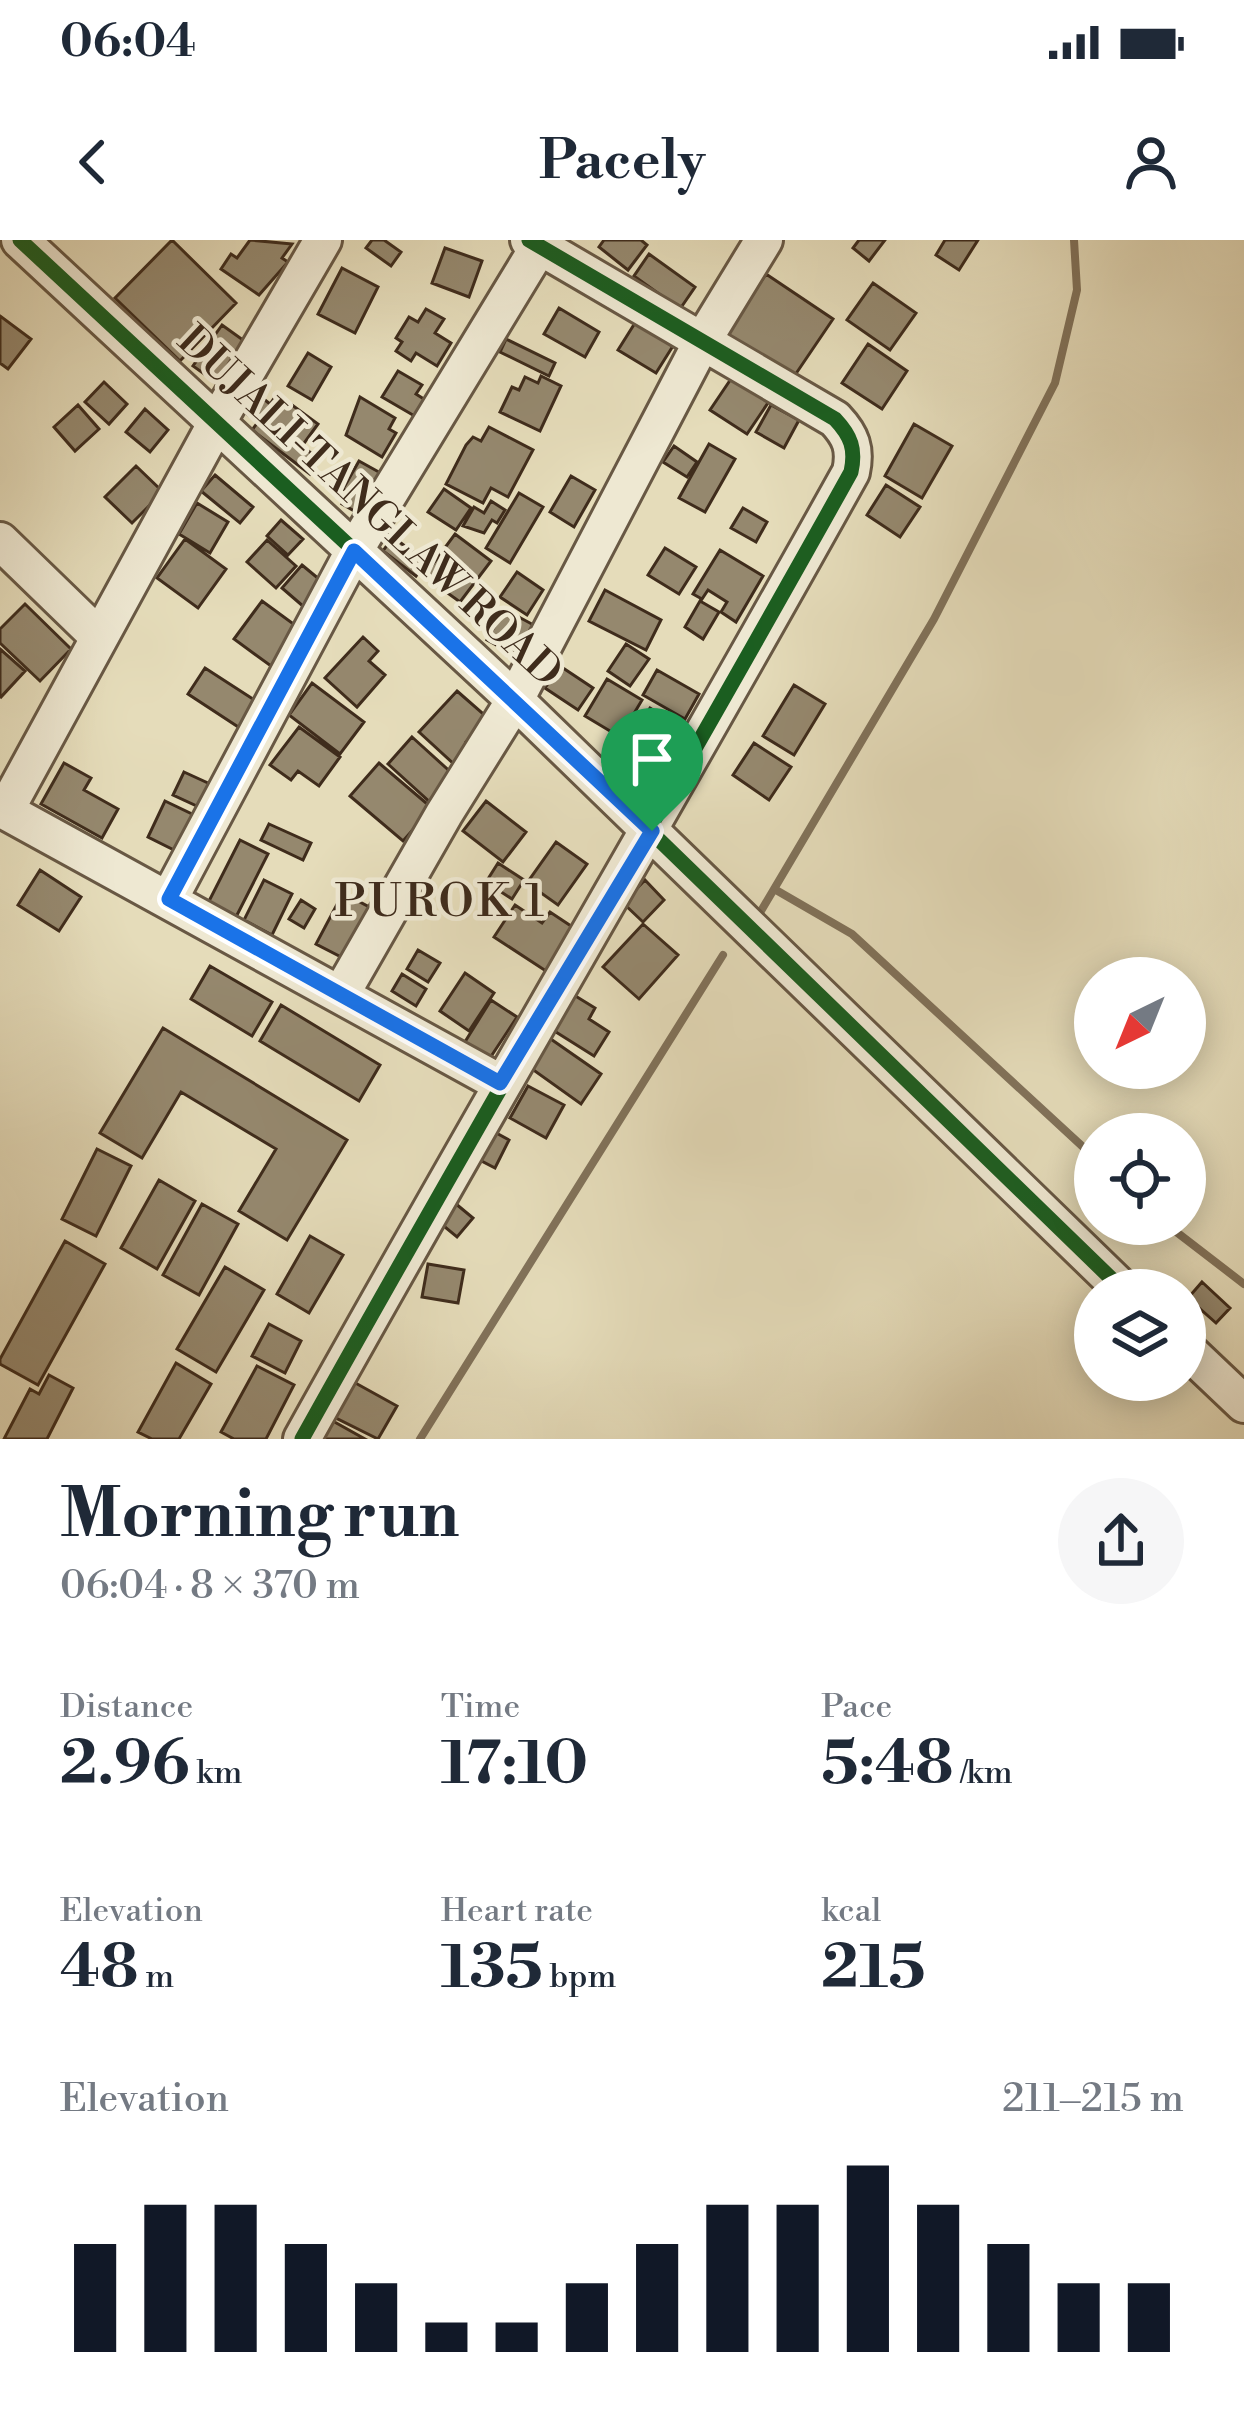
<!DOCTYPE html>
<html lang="en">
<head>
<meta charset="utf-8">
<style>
	:root { --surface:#fff; --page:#f6f6f7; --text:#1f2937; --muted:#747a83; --accent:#111827 }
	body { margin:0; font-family:"Libre Bodoni",serif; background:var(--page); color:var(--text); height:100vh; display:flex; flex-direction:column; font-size:45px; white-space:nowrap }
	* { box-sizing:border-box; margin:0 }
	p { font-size:39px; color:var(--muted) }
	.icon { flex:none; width:66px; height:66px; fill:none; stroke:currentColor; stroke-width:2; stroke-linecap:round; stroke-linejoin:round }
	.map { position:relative; height:1199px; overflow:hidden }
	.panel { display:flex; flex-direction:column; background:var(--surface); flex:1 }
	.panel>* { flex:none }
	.needle { width:78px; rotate:223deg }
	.buttons { position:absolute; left:1074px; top:717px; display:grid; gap:24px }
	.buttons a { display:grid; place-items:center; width:132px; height:132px; border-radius:50%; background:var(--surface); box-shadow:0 6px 30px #0003; font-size:60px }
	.pin { position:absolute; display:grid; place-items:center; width:102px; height:102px; color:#fff; margin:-123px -51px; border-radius:50% 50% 50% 0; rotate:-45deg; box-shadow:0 0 12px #0007 }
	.pin .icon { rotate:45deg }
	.round { display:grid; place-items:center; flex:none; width:126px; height:126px; border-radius:63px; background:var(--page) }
	.head { display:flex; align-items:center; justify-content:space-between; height:204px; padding:0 60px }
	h1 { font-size:66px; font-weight:800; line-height:90px }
	.metrics { display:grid; grid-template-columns:repeat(3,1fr); gap:18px; height:204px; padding:12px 60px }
	.metrics div { display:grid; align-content:center }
	.metrics b { font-size:60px; font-weight:800 }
	.metrics small { font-size:33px; font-weight:400 }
	.metrics p { font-size:33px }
	.chart { height:336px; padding:24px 60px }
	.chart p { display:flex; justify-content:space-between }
	.chart svg { width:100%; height:216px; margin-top:12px; stroke:var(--accent); stroke-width:6 }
	.status { display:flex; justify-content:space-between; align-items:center; height:84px; padding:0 60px; background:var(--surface); direction:ltr }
	.status svg { height:33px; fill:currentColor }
	header { display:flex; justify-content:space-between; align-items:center; height:156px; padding:0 60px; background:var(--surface); font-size:54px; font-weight:800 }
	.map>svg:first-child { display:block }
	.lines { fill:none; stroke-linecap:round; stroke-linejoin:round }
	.stream { stroke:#81725a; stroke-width:8 }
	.building { fill:#95886e; stroke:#3f2c1c; stroke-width:3 }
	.minor-casing { stroke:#685844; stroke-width:42 }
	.minor { stroke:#eee8d2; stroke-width:36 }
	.cycleway-casing { stroke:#eee8d2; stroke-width:22 }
	.cycleway { stroke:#1b5e20; stroke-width:15 }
	.route-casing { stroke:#fff; stroke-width:24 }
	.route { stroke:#1a73e8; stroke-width:15 }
	.labels { text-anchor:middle; stroke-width:9; stroke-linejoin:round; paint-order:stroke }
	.street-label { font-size:42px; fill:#3f2c1c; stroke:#eee8d2 }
	.neighbourhood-label { font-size:45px; letter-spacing:3px; fill:#3f2c1c; stroke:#eee8d2 }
</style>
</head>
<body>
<div class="status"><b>06:04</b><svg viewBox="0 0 49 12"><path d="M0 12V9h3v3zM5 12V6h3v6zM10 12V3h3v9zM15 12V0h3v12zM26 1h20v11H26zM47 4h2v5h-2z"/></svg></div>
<header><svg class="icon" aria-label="back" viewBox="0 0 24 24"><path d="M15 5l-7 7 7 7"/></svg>Pacely<svg class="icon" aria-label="person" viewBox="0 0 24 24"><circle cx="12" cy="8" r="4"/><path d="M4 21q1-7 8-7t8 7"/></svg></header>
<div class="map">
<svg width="1244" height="1199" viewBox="0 0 1244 1199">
	<rect width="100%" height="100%" fill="#e5dcba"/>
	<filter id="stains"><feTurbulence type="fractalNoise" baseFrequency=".00167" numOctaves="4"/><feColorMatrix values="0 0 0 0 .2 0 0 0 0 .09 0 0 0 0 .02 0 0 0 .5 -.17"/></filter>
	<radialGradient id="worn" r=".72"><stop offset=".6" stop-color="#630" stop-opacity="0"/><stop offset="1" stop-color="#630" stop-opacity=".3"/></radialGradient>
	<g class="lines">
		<path class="stream" d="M776 650 852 694 1095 918
			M761 671 934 379 1055 143 1077 50 1074 0
			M1166 984 1244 1044
			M420 1199 723 715"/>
	</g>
	<path class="building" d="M172 0 236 63 180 121 115 58Z
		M250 0 292 4 282 18 288 22 259 55 221 29 231 14 237 18Z
		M372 0H384L401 12 391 26 366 8Z
		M604 0H641L647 5 628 30 599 7Z
		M859 0H885L869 21 853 8Z
		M945 0H978L959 30 936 15Z
		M445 8 482 21 469 57 432 43Z
		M649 14 695 47 680 69 634 36Z
		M342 28 378 47 355 93 318 74Z
		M766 34 833 79 793 138 726 93Z
		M873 43 916 73 890 110 847 80Z
		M559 68 599 92 585 117 544 94Z
		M426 69 444 79 435 93 451 103 437 126 416 113 411 121 396 111 402 102 396 98 409 77 418 82Z
		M640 75 678 98 656 133 618 110Z
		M0 76 31 99 8 129 0 123Z
		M222 85 250 105 221 146 193 126Z
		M506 99 555 123 549 136 500 112Z
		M868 104 907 131 882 169 842 143Z
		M308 113 331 127 312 160 288 146Z
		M737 130 774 154 747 194 710 170Z
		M398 131 422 145 416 154 427 161 418 178 382 157Z
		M541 136 561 146 540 191 500 172 512 147 519 150 525 137 538 143Z
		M104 142 127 164 109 184 85 162Z
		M277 154 318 184 302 206 320 220 310 234 252 190 258 182 247 174 260 156 270 164Z
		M360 157 395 178 389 189 396 193 382 217 346 195Z
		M78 165 99 189 75 211 54 187Z
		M771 165 799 180 784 208 756 192Z
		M145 169 168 190 150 212 126 192Z
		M914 184 952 206 922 258 885 236Z
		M489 187 533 210 508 257 491 248 483 263 446 244 466 205 473 197 481 201Z
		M709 204 735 219 705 272 679 258Z
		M674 206 697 222 687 237 663 222Z
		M359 221 386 236 363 276 342 264 349 252 343 249Z
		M136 226 163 252 132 283 105 257Z
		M215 235 253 267 240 283 201 251Z
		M571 236 595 250 574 287 550 272Z
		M886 245 920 267 900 297 867 275Z
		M444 249 471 268 456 290 428 272Z
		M519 253 543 267 510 323 486 308Z
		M491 261 505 270 497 283 492 280 484 293 463 286 474 267 484 273Z
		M197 263 228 282 210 313 179 294Z
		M743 268 767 282 756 302 731 288Z
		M281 280 303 299 288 315 267 296Z
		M455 294 491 321 460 362 424 336Z
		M393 297 426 322 416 336 383 311Z
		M185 299 226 329 198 368 157 338Z
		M267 300 296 326 276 348 247 322Z
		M665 308 696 327 679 354 648 335Z
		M720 310 763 336 736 382 721 372 727 362 708 350 702 359 693 354Z
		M302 325 331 349 311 373 282 348Z
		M517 332 543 350 527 375 500 357Z
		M605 350 661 380 646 410 589 381Z
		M262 361 299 388 271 426 234 399Z
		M700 361 719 372 703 399 685 387Z
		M25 364 71 409 40 441 0 403V389Z
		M504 369 541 389 524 420 487 400Z
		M363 397 378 411 369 421 385 435 357 467 325 438Z
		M626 404 649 419 630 446 608 431Z
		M0 409 25 431 1 457 0 456Z
		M560 426 593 448 578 470 545 448Z
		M205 428 256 461 249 494 188 454Z
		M657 430 699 454 685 479 643 455Z
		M607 439 642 460 620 497 585 476Z
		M312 443 364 482 340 514 289 475Z
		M794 445 825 464 794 515 763 496Z
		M457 451 488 478 466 502 473 509 456 526 419 492Z
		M650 468 696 496 676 529 659 519 652 529 639 521 647 510 630 500Z
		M299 487 340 517 319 546 298 531 291 540 270 525Z
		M412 497 455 536 431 563 388 524Z
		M754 503 791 527 769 560 733 535Z
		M64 523 91 538 84 550 118 569 102 598 41 564Z
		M379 523 432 568 403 601 350 556Z
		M184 532 210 544 199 567 173 555Z
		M165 561 194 575 176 611 148 597Z
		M486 561 526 592 503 622 463 591Z
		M269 584 311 603 303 620 261 600Z
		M240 600 268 614 236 677 208 663Z
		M556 602 587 624 558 665 527 643Z
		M498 623 524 640 512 659 486 642Z
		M40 630 81 657 59 691 18 665Z
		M264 640 292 654 272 695 244 680Z
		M645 640 664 660 643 682 623 663Z
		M343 653 371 668 345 719 316 704Z
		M301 660 315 669 304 688 289 679Z
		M515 665 542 683 550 672 577 690 549 733 494 697Z
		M643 684 678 715 639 759 603 727Z
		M418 710 440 723 428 742 407 729Z
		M210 726 272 762 252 796 191 759Z
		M465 733 494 753 469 791 440 771Z
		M402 734 426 749 416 766 392 751Z
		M569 752 595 768 589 779 609 792 594 816 548 787Z
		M491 760 517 777 488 821 463 805Z
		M281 765 380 825 359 861 260 801Z
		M163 788 347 900 287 1000 239 971 276 909 181 852 142 918 100 893Z
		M545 795 601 834 581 864 525 824Z
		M528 846 564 865 546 898 510 878Z
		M489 889 509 900 495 928 474 917Z
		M97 909 131 926 96 996 62 979Z
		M159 940 195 961 157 1029 121 1008Z
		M450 959 473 978 457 997 434 978Z
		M202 964 238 984 199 1055 163 1035Z
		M310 996 343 1015 309 1073 277 1054Z
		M65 1001 105 1024 38 1145 0 1124V1119Z
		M428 1024 464 1030 458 1063 422 1057Z
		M225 1027 264 1050 216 1132 177 1109Z
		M1202 1042 1230 1068 1216 1083 1188 1058Z
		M269 1084 301 1101 285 1133 252 1116Z
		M176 1123 211 1144 179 1199H152L138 1192Z
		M257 1126 294 1145 266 1199H234L221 1192Z
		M49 1135 73 1148 47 1199H4L30 1149 39 1154Z
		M350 1140 397 1166 378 1199 330 1175Z
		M331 1180 365 1199H320Z"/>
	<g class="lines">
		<g class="minor-casing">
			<path id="minor" d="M20 0 515 460 1123 1050
				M0 301 98 396
				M0 568 500 843
				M5 571 217 182 323 0
				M169 659 354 311 543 0
				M341 754 444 574 515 460 703 100 764 0
				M1185 1108 1244 1164
				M302 1199C482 875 671 556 851 232 856 209 851 196 835 179L529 0"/>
		</g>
		<use href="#minor" class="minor"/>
		<g class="cycleway-casing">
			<path id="cycleway" d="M20 0 515 460 1123 1050
				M302 1199C482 875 671 556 851 232 856 209 851 196 835 179L529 0"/>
		</g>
		<use href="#cycleway" class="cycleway"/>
	</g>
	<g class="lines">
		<g class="route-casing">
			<path id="route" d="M354 311 652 591 500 843 169 659Z"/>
		</g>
		<use href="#route" class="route"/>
	</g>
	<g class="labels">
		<g class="street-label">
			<text transform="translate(371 265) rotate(43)" y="15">DUJALI-TANGLAW ROAD</text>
		</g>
		<g class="neighbourhood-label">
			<text x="441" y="676">PUROK 1</text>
		</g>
	</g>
	<rect width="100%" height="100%" filter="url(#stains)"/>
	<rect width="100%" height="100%" fill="url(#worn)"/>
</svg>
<div class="buttons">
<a><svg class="needle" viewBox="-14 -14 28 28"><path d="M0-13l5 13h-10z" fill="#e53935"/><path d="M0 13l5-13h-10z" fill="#747a83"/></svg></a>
<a><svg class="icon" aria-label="locate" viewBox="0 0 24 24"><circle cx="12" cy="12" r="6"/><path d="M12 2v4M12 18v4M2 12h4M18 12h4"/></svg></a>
<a><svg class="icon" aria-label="layers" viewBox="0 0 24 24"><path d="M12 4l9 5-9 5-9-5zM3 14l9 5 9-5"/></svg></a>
</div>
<div class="pin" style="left:652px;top:591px;background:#1e9e55"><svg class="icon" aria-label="arrive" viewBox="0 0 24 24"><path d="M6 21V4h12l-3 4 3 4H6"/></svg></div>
</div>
<section class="panel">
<div class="head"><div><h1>Morning run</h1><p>06:04 · 8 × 370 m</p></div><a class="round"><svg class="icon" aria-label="share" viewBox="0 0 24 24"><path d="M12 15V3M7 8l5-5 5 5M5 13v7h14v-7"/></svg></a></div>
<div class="metrics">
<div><p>Distance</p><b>2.96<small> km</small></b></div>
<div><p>Time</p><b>17:10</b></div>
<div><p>Pace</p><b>5:48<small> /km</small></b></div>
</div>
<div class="metrics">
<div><p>Elevation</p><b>48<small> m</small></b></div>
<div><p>Heart rate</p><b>135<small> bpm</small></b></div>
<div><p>kcal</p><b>215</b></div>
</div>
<div class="chart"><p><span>Elevation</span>211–215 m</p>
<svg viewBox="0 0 160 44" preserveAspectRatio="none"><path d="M5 44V22M15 44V14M25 44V14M35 44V22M45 44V30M55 44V38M65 44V38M75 44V30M85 44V22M95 44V14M105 44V14M115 44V6M125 44V14M135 44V22M145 44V30M155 44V30"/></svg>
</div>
</section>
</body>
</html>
